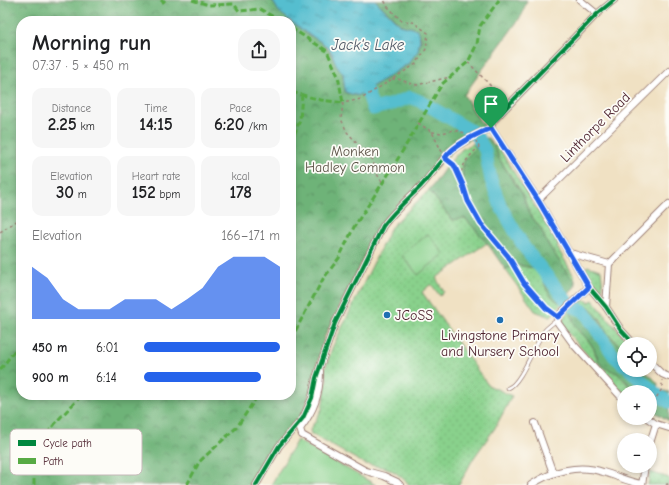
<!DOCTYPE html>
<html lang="en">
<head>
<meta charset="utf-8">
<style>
	:root { --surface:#fff; --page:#f6f6f6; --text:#202124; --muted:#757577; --accent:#2563eb }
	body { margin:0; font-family:"Comic Neue",sans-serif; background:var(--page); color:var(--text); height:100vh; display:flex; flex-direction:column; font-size:15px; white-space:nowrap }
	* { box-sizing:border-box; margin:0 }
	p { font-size:13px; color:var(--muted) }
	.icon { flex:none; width:22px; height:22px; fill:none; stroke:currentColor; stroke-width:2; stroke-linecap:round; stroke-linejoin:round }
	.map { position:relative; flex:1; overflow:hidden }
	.panel { position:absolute; left:16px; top:16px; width:280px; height:384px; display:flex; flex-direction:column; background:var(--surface); border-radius:16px; box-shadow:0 2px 6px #0003 }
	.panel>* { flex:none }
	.tools { position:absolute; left:617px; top:337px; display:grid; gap:8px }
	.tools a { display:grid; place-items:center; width:40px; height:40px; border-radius:50%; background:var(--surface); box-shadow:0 2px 6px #0003; font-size:20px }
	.pin { position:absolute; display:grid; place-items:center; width:34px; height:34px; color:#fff; margin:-41px -17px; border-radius:50% 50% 50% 0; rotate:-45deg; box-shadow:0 0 4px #0007 }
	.pin .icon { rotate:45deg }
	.round { display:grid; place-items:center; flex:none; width:42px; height:42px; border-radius:16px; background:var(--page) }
	.overview { display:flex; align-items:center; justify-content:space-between; height:68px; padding:0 16px }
	h1 { font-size:22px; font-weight:800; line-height:30px }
	.figures { display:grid; grid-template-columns:repeat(3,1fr); gap:6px; height:68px; padding:4px 16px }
	.figures div { display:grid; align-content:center; border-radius:10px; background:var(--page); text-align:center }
	.figures b { font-size:17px; font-weight:800 }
	.figures small { font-size:11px; font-weight:400 }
	.figures p { font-size:11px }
	.chart { height:112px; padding:8px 16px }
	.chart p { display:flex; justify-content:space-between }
	.chart svg { width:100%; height:72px; margin-top:4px; fill:var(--accent); opacity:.7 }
	ul { padding:0 16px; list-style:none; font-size:13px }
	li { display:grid; grid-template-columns:64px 48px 1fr; align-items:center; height:30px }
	li i { height:10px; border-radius:5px; background:var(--accent) }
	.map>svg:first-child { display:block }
	.grass { fill:url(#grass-dots); stroke:#6a785c }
	.forest { fill:url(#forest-crowns); stroke:#5c6952; fill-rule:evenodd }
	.garden { fill:#89d18c; stroke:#6a785c }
	.water { fill:url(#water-ripples); stroke:#4f6e7d }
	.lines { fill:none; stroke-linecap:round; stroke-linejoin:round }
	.river { stroke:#54becf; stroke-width:13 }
	.service-casing { stroke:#9d8077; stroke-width:4.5 }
	.minor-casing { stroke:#9d8077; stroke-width:8 }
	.path { stroke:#9d8077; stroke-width:1.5; stroke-dasharray:3 3; stroke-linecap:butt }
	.service { stroke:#fff; stroke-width:3 }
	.minor { stroke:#fff; stroke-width:6 }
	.quiet { stroke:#57aa44; stroke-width:3; stroke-dasharray:6 3; stroke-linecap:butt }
	.cycleway-casing { stroke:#fdfcf7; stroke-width:6 }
	.cycleway { stroke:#00873e; stroke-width:4 }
	.route-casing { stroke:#fff; stroke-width:8 }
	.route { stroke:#2563eb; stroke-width:5 }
	.poi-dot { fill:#1f6fb2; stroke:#fdfcf7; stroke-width:1.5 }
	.labels { text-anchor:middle; stroke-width:3.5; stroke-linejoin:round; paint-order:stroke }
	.street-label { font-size:14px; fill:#4a1f2b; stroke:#fdfcf7 }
	.park-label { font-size:14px; fill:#5d5448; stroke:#fdfcf7 }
	.poi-label { font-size:14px; fill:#4a1f2b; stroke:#fdfcf7; text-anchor:start }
	.water-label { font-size:15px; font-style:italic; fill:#4e5764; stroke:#fdfcf7 }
	.key { fill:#fdfcf7; stroke:#c7baba; stroke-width:1 }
	.key-label { font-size:11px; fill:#4a1f2b }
</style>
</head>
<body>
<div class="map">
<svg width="669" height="485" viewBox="0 0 669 485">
	<defs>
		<pattern id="grass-dots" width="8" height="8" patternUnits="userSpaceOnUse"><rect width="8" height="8" fill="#89d18c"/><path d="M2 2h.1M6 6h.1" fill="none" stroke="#78b379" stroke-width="1.8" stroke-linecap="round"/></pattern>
		<pattern id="forest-crowns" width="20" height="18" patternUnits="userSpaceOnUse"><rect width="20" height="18" fill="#6eb378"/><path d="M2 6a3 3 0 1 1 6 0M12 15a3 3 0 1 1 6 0" fill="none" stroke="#5c9163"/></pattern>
		<pattern id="water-ripples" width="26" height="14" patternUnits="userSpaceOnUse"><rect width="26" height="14" fill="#54becf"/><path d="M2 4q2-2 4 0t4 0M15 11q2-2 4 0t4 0" fill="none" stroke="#489aa8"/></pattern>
	</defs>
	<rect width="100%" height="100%" fill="#fdfcf7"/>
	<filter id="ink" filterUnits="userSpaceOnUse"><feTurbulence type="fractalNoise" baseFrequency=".025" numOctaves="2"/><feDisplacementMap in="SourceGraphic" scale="8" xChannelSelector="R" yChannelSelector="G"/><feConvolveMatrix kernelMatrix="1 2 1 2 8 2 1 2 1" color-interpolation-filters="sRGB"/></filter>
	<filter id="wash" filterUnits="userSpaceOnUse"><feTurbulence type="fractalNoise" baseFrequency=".012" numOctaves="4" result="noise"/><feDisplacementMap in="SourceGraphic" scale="16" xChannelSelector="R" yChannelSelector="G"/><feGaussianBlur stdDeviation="0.9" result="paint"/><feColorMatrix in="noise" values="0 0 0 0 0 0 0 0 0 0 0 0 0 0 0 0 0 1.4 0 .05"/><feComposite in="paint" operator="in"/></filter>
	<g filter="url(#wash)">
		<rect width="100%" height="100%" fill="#f0e1c3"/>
		<path class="grass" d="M474 143 476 149C463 159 462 163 463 178L460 179 454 165 450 162 462 149Z
			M497 145 559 245 557 247 574 276 575 281 568 274 547 243 541 229 529 213 522 193 500 160 494 146Z
			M429 190 452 220 465 217 487 243 436 278 444 292 440 296 431 284 422 292 488 385 512 396 495 428 473 459 459 485H409L407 482 396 473 387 468 365 464 311 434 310 430 322 409 327 379 325 370 332 348 391 227Z
			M517 265 539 269C545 283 546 298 562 303L550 317 535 311 505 269Z
			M587 266 601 270 603 287 601 290 597 289 585 269Z
			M584 299 589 302 593 300 629 344H624V350L607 332 600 318 577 330 586 337 594 349 599 363 616 372 635 392H624V397L564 328C564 327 563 321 563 321 564 312 577 302 584 299Z
			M650 472 669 478V485H648Z"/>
		<path class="forest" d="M0 0H272L278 10 307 34 318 40 329 51 337 65 343 74 345 92 357 96 409 64 418 50 421 39 417 29 401 25 375 0H527L522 15 464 95 479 120 488 129 459 145 383 220 324 338 305 409 298 419 285 432 252 485H0ZM21 21H291V395H21Z
			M483 138H488L494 146 500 160 511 178 522 193 529 213 541 229 547 243 568 274 575 281 576 285 562 303C546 298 546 283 539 269L517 265 505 269 487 243 465 218 452 220 429 190C437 181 442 171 450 162L454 165 460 178H463C462 163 463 159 476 149L474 143Z
			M581 306H588C597 313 600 321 606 331 611 338 618 344 624 350V370C640 370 648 370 658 384 657 390 654 395 650 399V392H635C630 387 621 374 615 372 610 370 604 369 600 363 597 359 596 353 594 349 587 335 573 330 571 313Z
			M664 391 669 392V421L653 411 655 402Z"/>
		<path class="garden" d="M428 234 444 254 418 275 402 255Z
			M297 440 376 485H271Z"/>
		<path class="water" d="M272 0H375L400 25 417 29 420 39 418 51 408 64 357 96 345 92 343 74 336 64 330 50 321 42 302 30 279 12Z"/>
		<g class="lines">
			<path class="river" d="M367 91 373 109 393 104 410 97 422 102 475 133 485 150 491 180 501 207 524 247 570 305 584 311 614 356 624 365
				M630 370 658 395 669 402"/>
		</g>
	</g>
	<g filter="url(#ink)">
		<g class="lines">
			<g class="service-casing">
				<path id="service" d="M508 388C521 384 535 343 545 330 549 326 553 323 557 320"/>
			</g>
			<g class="minor-casing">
				<path id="minor" d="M580 0 597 14
					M614 0 597 14 493 121 491 128 538 200 589 287 606 307 621 330 634 344
					M538 200 669 71
					M570 253 609 264
					M589 287 557 317 558 323 574 345 624 400
					M606 307 609 264 669 204
					M650 362 662 374 669 377
					M320 371C320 395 314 410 300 429L302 435 366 471 384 476 397 482 400 485
					M647 418 656 424 669 428
					M535 423 553 473
					M650 443 656 424
					M256 485 279 446 303 418 312 398 316 378 335 323 383 226C394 211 408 199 421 186 430 176 438 165 447 155 458 143 476 134 491 128
					M531 485C551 471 579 464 603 472 617 476 628 482 642 484
					M642 485 645 466"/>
			</g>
			<path class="path" d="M468 62 504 100
				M392 79H398L409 83 417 85 450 77
				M418 123 432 132 442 152
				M432 132 442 133 454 130 465 133
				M449 161C461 171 462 189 468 202 478 223 495 238 508 256 522 276 531 299 553 313
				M460 178C462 164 469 156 479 147L476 141
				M382 182 375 171 373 160 347 132 341 119 343 103 361 99 416 64 426 49 428 33 413 22 402 21 388 7 384 0
				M0 232 21 218
				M651 414 654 401 662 389V380
				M666 485 667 484 669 485"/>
			<use href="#service" class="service"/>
			<use href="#minor" class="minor"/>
			<path class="quiet" d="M161 0 163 2 165 0
				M192 0 209 5 234 4 239 11 260 9 281 21
				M291 28 327 51 338 76 343 103 321 100 291 92
				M291 143 300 120 302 94
				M291 339 323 279 339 258 354 227 393 167 442 84 468 62 477 44 480 26 499 0
				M0 370 21 342
				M34 485C34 479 34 472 34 466 37 439 61 417 78 399L80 395
				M187 485 199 462 237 427 258 395"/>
			<g class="cycleway-casing">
				<path id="cycleway" d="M614 0 597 14 493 121 491 128 538 200 589 287 606 307 621 330 634 344
					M256 485 279 446 303 418 312 398 316 378 335 323 383 226C394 211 408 199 421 186 430 176 438 165 447 155 458 143 476 134 491 128"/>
			</g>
			<use href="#cycleway" class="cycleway"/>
		</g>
	</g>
	<g class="lines" filter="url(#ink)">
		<g class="route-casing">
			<path id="route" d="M491 128 538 200 589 287 558 317 546 308 524 283 508 256 481 224 468 201 463 185 454 165 445 158C453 145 477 134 491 128Z"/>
		</g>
		<use href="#route" class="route"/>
	</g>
	<g class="poi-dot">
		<circle cx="387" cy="315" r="4"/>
		<circle cx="500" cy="320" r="4"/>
	</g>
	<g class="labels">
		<g class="street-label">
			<text transform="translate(595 127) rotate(-45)" y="5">Linthorpe Road</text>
		</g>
		<g class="park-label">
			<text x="355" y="156">Monken<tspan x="355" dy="16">Hadley Common</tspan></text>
		</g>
		<g class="poi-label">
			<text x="395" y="320">JCoSS</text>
			<text x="500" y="340" text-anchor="middle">Livingstone Primary<tspan x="500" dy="16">and Nursery School</tspan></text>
		</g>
		<g class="water-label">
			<text x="368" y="50">Jack's Lake</text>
		</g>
	</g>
	<rect x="10" y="429" width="132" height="46" rx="6" class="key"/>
	<rect x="18" y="440" width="18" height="6" fill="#00873e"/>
	<rect x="18" y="458" width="18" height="6" fill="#57aa44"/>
	<g class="key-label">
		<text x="43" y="447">Cycle path</text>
		<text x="43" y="465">Path</text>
	</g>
</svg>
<div class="tools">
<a><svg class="icon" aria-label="locate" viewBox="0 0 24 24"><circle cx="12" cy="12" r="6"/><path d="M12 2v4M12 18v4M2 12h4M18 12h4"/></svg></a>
<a>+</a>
<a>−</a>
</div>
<div class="pin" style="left:491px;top:128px;background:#1e9e55"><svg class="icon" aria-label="arrive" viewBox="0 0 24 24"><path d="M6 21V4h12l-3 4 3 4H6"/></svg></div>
<section class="panel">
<div class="overview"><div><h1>Morning run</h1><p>07:37 · 5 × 450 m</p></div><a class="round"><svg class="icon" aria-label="share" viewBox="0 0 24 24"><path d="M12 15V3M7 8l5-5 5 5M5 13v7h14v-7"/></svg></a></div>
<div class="figures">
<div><p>Distance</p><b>2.25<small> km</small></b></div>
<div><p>Time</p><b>14:15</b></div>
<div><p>Pace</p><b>6:20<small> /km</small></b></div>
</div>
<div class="figures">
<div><p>Elevation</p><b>30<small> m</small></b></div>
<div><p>Heart rate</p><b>152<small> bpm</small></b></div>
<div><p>kcal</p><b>178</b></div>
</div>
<div class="chart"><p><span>Elevation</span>166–171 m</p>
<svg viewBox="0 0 160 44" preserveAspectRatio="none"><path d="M0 44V12L10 19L20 32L30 38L40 38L50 38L60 32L70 32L80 32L90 38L100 32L110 25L120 12L130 6L140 6L150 6L160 12V44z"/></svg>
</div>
<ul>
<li><b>450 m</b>6:01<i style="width:100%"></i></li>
<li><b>900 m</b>6:14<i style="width:86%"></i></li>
</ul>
</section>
</div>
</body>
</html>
